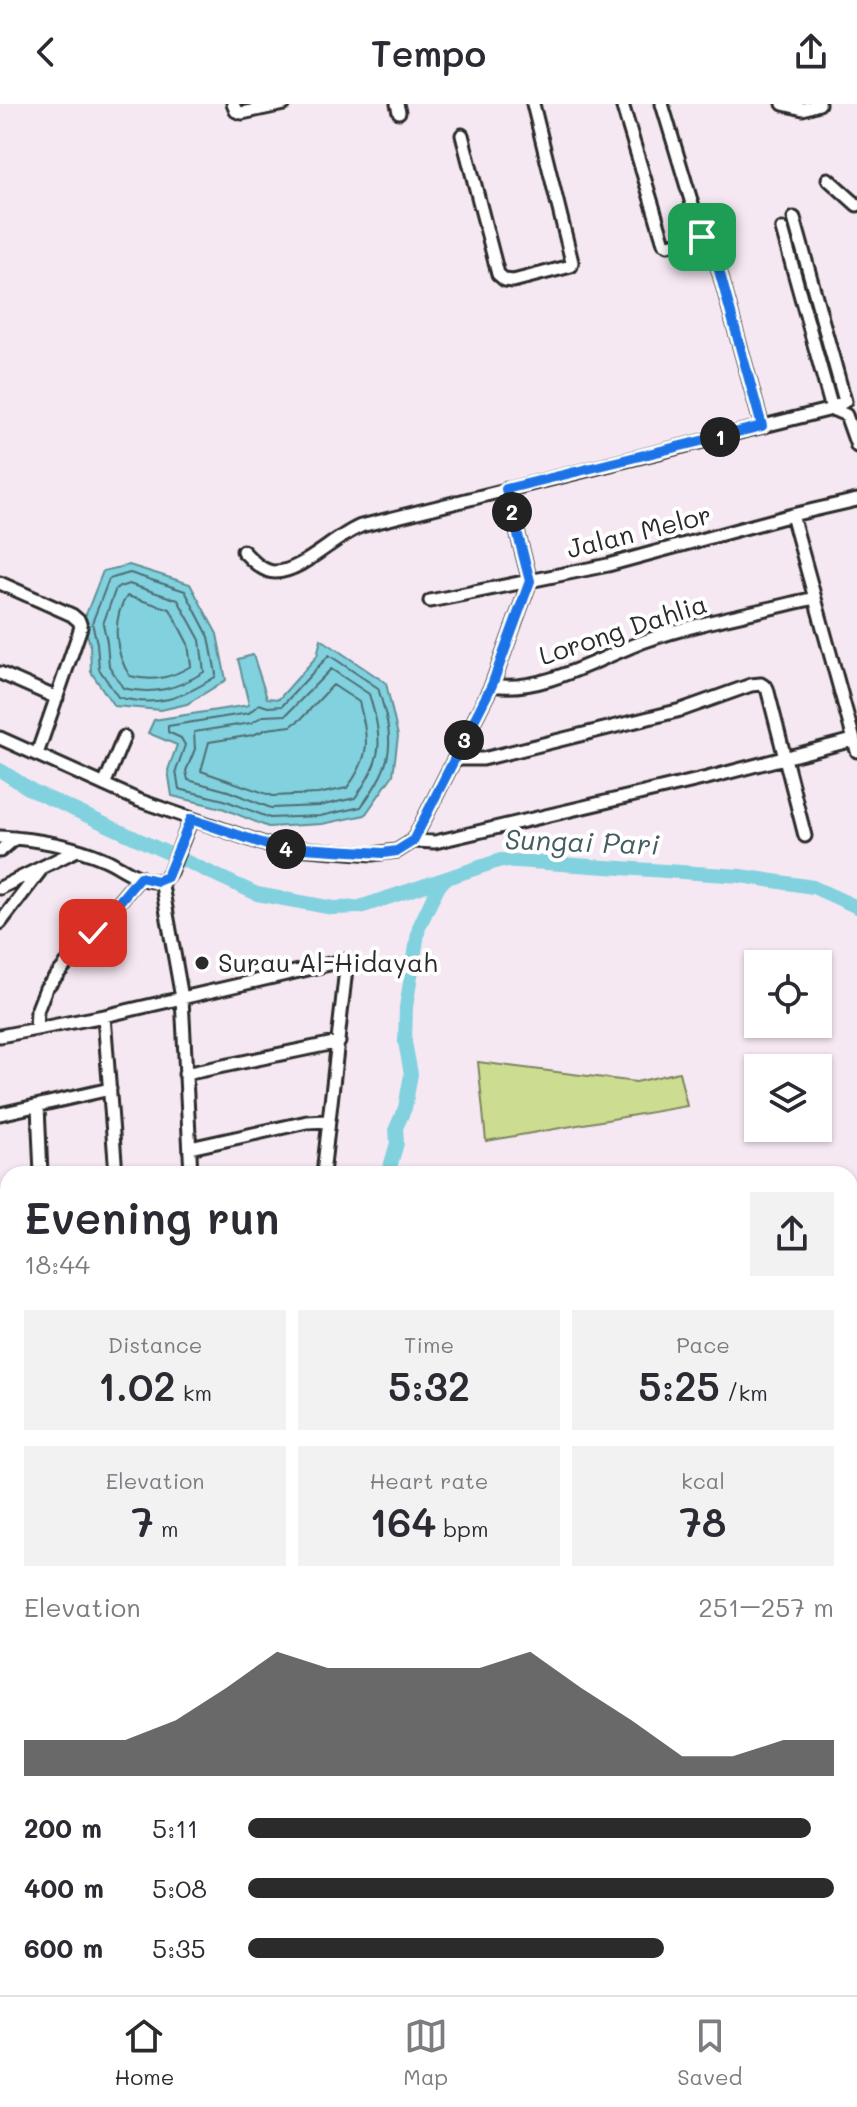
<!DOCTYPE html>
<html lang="en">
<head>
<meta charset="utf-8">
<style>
	:root { --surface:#fff; --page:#f2f2f3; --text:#2b2b33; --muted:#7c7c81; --line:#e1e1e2; --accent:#2b2b2b }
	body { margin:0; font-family:Mali,sans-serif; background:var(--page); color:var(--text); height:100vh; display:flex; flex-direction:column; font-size:30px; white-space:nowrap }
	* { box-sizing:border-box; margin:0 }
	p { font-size:26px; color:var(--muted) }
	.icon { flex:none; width:44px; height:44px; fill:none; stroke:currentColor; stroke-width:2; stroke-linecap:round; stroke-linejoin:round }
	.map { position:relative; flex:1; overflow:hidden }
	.drawer { position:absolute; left:0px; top:1062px; width:858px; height:830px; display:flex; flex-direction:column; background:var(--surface); border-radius:24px 24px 0 0; box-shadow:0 2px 6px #0004 }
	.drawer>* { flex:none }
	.buttons { position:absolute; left:744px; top:846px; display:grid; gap:16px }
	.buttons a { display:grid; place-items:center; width:88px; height:88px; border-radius:0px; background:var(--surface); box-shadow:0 2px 6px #0004; font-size:40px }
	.pin { position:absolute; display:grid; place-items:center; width:68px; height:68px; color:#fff; margin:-34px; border-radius:16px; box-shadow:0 4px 12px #0006 }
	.km { position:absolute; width:40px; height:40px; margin:-20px; border-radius:50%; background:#222; color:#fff; font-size:22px; line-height:40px; text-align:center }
	.round { display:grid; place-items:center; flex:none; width:84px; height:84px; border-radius:0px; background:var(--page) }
	.summary { display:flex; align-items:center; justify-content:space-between; height:136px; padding:0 24px }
	h1 { font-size:44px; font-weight:600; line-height:60px }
	.figures { display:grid; grid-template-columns:repeat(3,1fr); gap:12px; height:136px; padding:8px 24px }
	.figures div { display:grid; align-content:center; border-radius:0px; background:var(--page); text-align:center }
	.figures b { font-size:40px; font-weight:600 }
	.figures small { font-size:22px; font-weight:400 }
	.figures p { font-size:22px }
	.chart { height:224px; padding:16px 24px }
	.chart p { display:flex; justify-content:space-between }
	.chart svg { width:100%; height:144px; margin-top:8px; fill:var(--accent); opacity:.7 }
	ul { padding:0 24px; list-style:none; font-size:26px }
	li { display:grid; grid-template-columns:128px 96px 1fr; align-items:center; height:60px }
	li i { height:20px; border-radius:10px; background:var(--accent) }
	header { display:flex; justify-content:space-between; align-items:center; height:104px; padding:0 24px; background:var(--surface); font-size:36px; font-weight:600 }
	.menu { display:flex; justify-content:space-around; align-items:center; height:112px; border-top:2px solid var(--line); background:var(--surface); font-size:22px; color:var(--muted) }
	.menu a { display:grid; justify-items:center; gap:4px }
	.menu .active { color:var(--accent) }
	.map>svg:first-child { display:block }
	.built { fill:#f0d8eb }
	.green { fill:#ccdd91; stroke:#7c845e; stroke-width:2 }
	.water { fill:#82d1de; stroke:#5f8f96; stroke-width:2 }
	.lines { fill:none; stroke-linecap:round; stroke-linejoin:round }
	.shore { stroke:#4e6d73; stroke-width:2 }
	.river { stroke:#82d1de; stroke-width:14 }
	.minor-casing { stroke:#2b2b2b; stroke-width:17 }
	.major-casing { stroke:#2b2b2b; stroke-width:20 }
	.minor { stroke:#fff; stroke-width:11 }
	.major { stroke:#f5e382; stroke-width:14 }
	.route-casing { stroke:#fff; stroke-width:16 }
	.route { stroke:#1a73e8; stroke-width:10 }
	.poi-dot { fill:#2b2b2b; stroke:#fff; stroke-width:3 }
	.labels { text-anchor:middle; stroke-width:8; stroke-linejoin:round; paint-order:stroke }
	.street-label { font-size:26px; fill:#2b2b2b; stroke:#fff }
	.poi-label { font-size:26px; fill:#2b2b2b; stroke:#fff; text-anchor:start }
	.water-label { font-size:28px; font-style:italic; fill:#455d61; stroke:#fff }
</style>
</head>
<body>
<header><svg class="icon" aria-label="back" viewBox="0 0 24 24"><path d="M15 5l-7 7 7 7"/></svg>Tempo<svg class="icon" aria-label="share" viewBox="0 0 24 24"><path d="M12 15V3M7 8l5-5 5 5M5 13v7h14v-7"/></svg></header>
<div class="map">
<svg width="857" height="1891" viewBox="0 0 857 1891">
	<rect width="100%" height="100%" fill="#f6e8f3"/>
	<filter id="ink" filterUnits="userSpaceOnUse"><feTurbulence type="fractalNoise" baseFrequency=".0125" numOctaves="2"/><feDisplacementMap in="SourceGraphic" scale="16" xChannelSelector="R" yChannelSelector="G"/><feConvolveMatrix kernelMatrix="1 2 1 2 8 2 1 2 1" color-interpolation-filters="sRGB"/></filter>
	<g filter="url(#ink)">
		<path class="built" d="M8 1223V1500L0 1502V1228Z"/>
		<path class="green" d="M478 958 636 978 679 968 687 1002 486 1037Z"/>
		<path class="water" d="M129 461 190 480 217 530 226 576 187 600 161 606 114 602 91 568 90 540 83 518 103 467Z
			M321 535 386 579 398 632 393 671 365 711 322 720 268 723 222 704 172 692 168 666 177 641 148 629 154 616 249 601 238 555 253 551 267 594 279 595 317 552Z"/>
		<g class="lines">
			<path class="shore" d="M130 469 185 487 209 533 216 570 215 573C182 594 157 604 118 593L99 565 97 539 92 519 109 475Z
				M129 480 178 496 200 536 204 568C178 584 154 592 123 584L109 562 107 538 103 520 116 484Z
				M127 492 170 505 188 540 191 562C171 574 153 578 130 572 115 550 111 515 127 492Z
				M329 551 378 584C395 639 395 656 361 703L320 712 270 714 224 696 179 685 176 667 185 641 181 634 168 628V622L249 609 259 600 268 603 282 602Z
				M331 565 369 590C383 637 384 654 355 694L319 702 271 704 228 687 188 676 186 667 195 645 194 628 251 619 263 612 286 611Z
				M333 581 359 598C369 635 371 652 347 684L318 690 273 692 201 667 209 638 253 631 267 625 291 622 301 615Z"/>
			<path class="river" d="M0 666 33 687 257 790 333 804 360 803 501 756 741 772 813 783 857 803
				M388 1070 397 1039 396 1024 405 1004 411 970 405 938 406 903 419 823 437 785 445 775
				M0 1167 8 1156"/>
			<g class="minor-casing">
				<path id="minor" d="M233 0 236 7 242 9 284 0
					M397 0 399 8
					M622 0 664 139 668 141 702 133
					M662 0 702 133 717 159 762 322
					M783 0 803 5 819 0
					M462 31 498 170 505 176 513 177 571 162 572 158 533 0
					M828 75 857 101
					M782 125 832 305
					M832 305 846 311 857 342
					M792 411 857 647
					M243 447C251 455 262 468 275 468 302 468 335 432 361 422L832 305 845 297 794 114
					M0 479 72 511 79 517 81 523 37 650
					M430 497 608 461 792 411 857 396
					M0 569 57 594
					M492 581C541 590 601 553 645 537 699 518 758 508 814 494
					M0 634 138 696 270 742 372 750 397 747 413 737 492 581 530 477 506 385
					M455 655H483L681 606 751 581 761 580 767 584 805 732
					M104 681 124 633
					M0 733C35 735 71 741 104 755 119 761 138 777 155 777 163 777 166 774 170 768L191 715
					M413 737 435 738 707 674 853 636
					M0 747 15 734
					M161 776 182 894 191 1070
					M0 784 77 746
					M0 819 40 767
					M104 912 116 1070
					M36 925 37 907 46 884 140 773
					M0 932 104 912 347 856 323 1070
					M185 970 339 938
					M38 1002 41 1070
					M0 1010 110 985
					M190 1044 307 1018 328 1017
					M0 1640 8 1670
					M0 1826H8
					M0 1874H8
					M110 1884 176 1891
					M207 1884 208 1891
					M275 1891 277 1884
					M595 1891 597 1884
					M608 1891 610 1884"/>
			</g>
			<g class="major-casing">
				<path id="major" d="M850 1351 857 1350
					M850 1366 857 1365
					M0 1519 8 1517
					M0 1534 8 1532"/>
			</g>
			<use href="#minor" class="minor"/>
			<use href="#major" class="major"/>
		</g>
	</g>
	<g class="lines" filter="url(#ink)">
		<g class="route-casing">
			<path id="route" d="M93 829 140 773 157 777 167 773 191 715 270 742 383 749 397 747 413 737 492 581 530 477 506 385 762 322 717 159 702 133"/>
		</g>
		<use href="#route" class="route"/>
	</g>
	<circle class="poi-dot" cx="202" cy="859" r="8"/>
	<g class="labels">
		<g class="street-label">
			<text transform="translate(639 428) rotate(-14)" y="9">Jalan Melor</text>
			<text transform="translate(623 526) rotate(-18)" y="9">Lorong Dahlia</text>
		</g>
		<g class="poi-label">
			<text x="218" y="868">Surau Al-Hidayah</text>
		</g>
		<g class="water-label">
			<text transform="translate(582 738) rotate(2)" y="10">Sungai Pari</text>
		</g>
	</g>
</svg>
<div class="buttons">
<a><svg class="icon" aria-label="locate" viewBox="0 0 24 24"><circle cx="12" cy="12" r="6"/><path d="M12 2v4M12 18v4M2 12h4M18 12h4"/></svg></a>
<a><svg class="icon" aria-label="layers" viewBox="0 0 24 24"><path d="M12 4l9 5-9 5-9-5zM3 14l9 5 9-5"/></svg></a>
</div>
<div class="pin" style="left:702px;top:133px;background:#1e9e55"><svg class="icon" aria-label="arrive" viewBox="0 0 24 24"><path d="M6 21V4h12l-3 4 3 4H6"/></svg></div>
<div class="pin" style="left:93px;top:829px;background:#d93025"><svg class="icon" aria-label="check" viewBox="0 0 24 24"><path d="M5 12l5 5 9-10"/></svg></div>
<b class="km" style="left:720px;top:333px">1</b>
<b class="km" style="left:512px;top:408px">2</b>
<b class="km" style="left:464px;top:636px">3</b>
<b class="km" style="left:286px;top:745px">4</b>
<section class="drawer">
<div class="summary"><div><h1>Evening run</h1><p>18:44</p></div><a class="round"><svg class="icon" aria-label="share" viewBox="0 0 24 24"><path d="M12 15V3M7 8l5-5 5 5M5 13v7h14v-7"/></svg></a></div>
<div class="figures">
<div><p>Distance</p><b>1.02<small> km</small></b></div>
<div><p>Time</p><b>5:32</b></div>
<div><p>Pace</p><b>5:25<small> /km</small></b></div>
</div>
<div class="figures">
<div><p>Elevation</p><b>7<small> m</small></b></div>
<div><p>Heart rate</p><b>164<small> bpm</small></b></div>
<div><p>kcal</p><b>78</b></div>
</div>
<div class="chart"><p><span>Elevation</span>251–257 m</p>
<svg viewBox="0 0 160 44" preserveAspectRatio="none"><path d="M0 44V33L10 33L20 33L30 27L40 17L50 6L60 11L70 11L80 11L90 11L100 6L110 17L120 27L130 38L140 38L150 33L160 33V44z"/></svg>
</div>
<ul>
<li><b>200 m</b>5:11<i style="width:96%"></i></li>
<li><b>400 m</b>5:08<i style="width:100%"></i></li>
<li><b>600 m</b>5:35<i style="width:71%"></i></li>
</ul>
</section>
</div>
<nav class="menu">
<a class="active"><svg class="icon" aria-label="home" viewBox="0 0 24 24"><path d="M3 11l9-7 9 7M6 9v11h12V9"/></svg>Home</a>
<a><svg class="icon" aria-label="map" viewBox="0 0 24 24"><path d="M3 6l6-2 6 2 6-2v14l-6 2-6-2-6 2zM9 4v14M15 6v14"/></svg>Map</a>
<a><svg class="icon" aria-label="saved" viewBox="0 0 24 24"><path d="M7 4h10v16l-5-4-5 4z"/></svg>Saved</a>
</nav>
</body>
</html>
